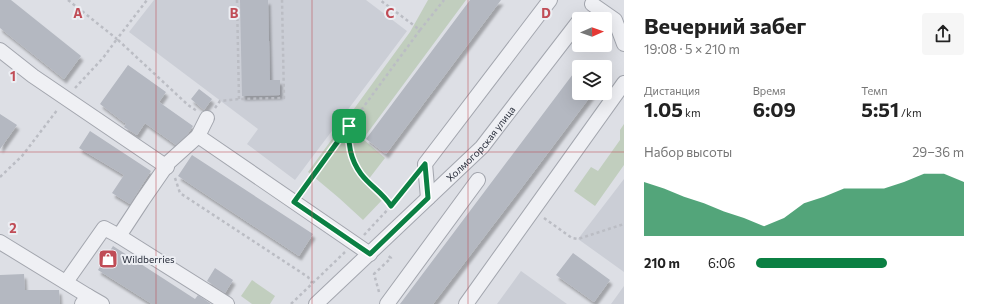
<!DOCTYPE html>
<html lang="ru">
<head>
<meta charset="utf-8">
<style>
	:root { --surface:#fff; --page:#f6f6f6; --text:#222; --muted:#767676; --accent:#0b8043 }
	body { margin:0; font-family:Commissioner,sans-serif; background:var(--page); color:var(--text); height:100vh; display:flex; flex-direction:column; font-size:15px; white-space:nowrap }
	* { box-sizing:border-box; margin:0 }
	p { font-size:13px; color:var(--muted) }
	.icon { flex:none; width:22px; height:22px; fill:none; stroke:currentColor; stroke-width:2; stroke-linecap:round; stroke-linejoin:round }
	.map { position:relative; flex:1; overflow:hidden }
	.details { display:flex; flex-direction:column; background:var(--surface); width:360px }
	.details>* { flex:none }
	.needle { width:26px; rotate:88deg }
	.fabs { position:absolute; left:572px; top:12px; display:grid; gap:8px }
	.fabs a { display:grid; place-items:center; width:40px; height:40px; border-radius:4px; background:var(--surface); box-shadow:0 4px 16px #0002; font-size:20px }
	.pin { position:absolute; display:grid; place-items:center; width:34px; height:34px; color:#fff; margin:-17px; border-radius:8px; box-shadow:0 2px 6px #0006 }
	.round { display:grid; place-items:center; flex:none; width:42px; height:42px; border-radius:4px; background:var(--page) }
	.head { display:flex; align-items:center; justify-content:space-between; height:68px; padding:0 20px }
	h1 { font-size:22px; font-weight:700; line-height:30px }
	.figures { display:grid; grid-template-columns:repeat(3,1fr); gap:6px; height:68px; padding:4px 20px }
	.figures div { display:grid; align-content:center }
	.figures b { font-size:20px; font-weight:700 }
	.figures small { font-size:11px; font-weight:400 }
	.figures p { font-size:11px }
	.chart { height:112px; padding:8px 20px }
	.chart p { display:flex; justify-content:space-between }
	.chart svg { width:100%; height:72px; margin-top:4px; fill:var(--accent); opacity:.7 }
	ul { padding:0 20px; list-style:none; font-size:13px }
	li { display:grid; grid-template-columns:64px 48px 1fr; align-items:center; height:30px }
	li i { height:10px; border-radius:5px; background:var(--accent) }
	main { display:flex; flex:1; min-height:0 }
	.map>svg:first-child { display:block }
	.built { fill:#cbced6 }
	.green { fill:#c1cebe }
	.building { fill:#b4b8c1; filter:url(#shadow) }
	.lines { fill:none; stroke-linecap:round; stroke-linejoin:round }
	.minor-casing { stroke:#a3a6ae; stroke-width:16 }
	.path { stroke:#bbbdc4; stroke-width:2.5; stroke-dasharray:3 3; stroke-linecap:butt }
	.minor { stroke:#eff0f4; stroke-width:14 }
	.route-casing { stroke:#fff; stroke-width:8 }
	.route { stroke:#0b8043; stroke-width:5 }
	.grid { fill:none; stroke:#c04c56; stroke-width:1; stroke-opacity:0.55 }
	.labels { text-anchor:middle; stroke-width:4; stroke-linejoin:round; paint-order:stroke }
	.street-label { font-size:10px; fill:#282d3a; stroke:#eceef3 }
	.poi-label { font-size:10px; fill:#282d3a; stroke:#eceef3; text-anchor:start }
	.grid-label { font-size:13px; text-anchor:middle; font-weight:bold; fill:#c04c56; stroke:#eceef3; stroke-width:4; stroke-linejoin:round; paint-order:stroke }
</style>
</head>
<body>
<main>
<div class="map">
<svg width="624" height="304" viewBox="0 0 624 304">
	<defs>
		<filter id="shadow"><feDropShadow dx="2.5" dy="4.5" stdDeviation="1" flood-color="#0004"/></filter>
	</defs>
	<rect width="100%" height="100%" fill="#dddfe5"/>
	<path class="built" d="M154 0H366L407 31 295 180 247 144 258 129 129 32Z
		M624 179V272L578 239Z
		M521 271 567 304H497Z
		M624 286V304H611Z"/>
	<path class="green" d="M428 0H466L363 139 385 158 368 180 385 197 363 220 339 198 308 172 410 32Z
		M624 124V165L595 206 574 191 591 167 598 171 620 140V130Z
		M252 280 275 296 270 304H252L241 296Z"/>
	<path class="building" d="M0 0H11L81 56 64 79 0 28Z
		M240 0H268L270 80H280V95L242 96Z
		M470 0H501L386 154 366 139Z
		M128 65 166 92 159 102 193 126 187 135 176 145 145 123 137 135 124 127 126 124 100 104Z
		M579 66V93H593L520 190 433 304H400Z
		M199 89 212 99 204 110 191 99Z
		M0 114 17 125 0 149Z
		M90 131 151 171 130 204 112 193 124 175 79 148Z
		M192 155 313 234 299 256 178 176Z
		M113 246 195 299 198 295 211 304H152L98 270Z
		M573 253 610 280 594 302 556 275Z
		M215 268 233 280 225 293 207 281Z
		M24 274 25 290H59L60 304H0V275Z"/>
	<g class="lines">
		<g class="minor-casing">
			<g id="minor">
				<path d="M592 4 615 20 624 44"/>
				<path d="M0 50 33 76 167 167"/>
				<path d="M198 136 370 254"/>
				<path d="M428 198 425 164 550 0"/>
				<path d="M119 236 142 201 169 162 198 136 207 118"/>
				<path d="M0 242 88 296"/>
				<path d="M66 282 104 228 119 236 227 304"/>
				<path d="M82 304 88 296 102 304"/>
				<path id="s1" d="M316 304 482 147 579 21"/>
				<path d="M387 304 478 180"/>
				<path d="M466 304 624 83"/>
			</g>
		</g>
		<path class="path" d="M68 0 117 39 147 0
			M237 0 239 99
			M420 30 444 0
			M75 88 103 58 117 39 188 105 197 111
			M215 108 220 101 239 99 284 98 282 0
			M349 127C348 145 350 159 361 174 370 186 383 193 391 206
			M0 177 22 156 58 109
			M175 178 180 193 308 277 312 283
			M301 192 420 30 380 0
			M544 218 572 238 578 239 624 224
			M364 235 391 206 413 179
			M379 292 374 274 391 258 387 255
			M291 304 345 252"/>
		<use href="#minor" class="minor"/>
	</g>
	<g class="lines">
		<g class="route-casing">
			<path id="route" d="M349 126C348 144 350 159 361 174 370 186 383 193 391 206L425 164 428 198 370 254 294 202Z"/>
		</g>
		<use href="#route" class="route"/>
	</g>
	<path class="grid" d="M156 0V304M312 0V304M468 0V304M0 152H624"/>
	<defs>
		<g id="shop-square" transform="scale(1)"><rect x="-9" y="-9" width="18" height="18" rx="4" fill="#c04c56" stroke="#eceef3"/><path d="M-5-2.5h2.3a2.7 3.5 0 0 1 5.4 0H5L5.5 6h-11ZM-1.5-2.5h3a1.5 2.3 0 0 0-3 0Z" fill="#fff"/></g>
	</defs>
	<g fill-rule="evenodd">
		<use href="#shop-square" x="108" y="259"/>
	</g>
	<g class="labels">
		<g class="street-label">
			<text dy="4" stroke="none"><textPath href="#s1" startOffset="230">Холмогорская улица</textPath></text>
		</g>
		<g class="poi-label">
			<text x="122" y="263">Wildberries</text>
		</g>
	</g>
	<g class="grid-label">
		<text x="78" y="18">A</text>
		<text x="234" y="18">B</text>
		<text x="390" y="18">C</text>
		<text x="546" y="18">D</text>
		<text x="13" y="81">1</text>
		<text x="13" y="233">2</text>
	</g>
</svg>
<div class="fabs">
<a><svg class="needle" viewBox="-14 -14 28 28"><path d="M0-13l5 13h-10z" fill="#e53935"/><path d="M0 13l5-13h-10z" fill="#767676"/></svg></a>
<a><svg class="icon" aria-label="layers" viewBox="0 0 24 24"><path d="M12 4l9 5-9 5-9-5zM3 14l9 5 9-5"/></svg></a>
</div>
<div class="pin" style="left:349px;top:126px;background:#1e9e55"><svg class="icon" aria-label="arrive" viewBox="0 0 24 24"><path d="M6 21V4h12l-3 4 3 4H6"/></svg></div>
</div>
<section class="details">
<div class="head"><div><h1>Вечерний забег</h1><p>19:08 · 5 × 210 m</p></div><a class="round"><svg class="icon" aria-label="share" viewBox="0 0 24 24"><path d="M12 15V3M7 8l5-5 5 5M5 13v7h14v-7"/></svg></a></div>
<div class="figures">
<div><p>Дистанция</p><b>1.05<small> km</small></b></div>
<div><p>Время</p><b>6:09</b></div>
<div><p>Темп</p><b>5:51<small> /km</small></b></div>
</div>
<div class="chart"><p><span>Набор высоты</span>29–36 m</p>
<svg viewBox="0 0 160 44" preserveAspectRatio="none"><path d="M0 44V11L10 15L20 20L30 24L40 29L50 33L60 38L70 33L80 24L90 20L100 15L110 15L120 15L130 11L140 6L150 6L160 11V44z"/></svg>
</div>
<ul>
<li><b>210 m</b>6:06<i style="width:63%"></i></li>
</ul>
</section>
</main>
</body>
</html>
